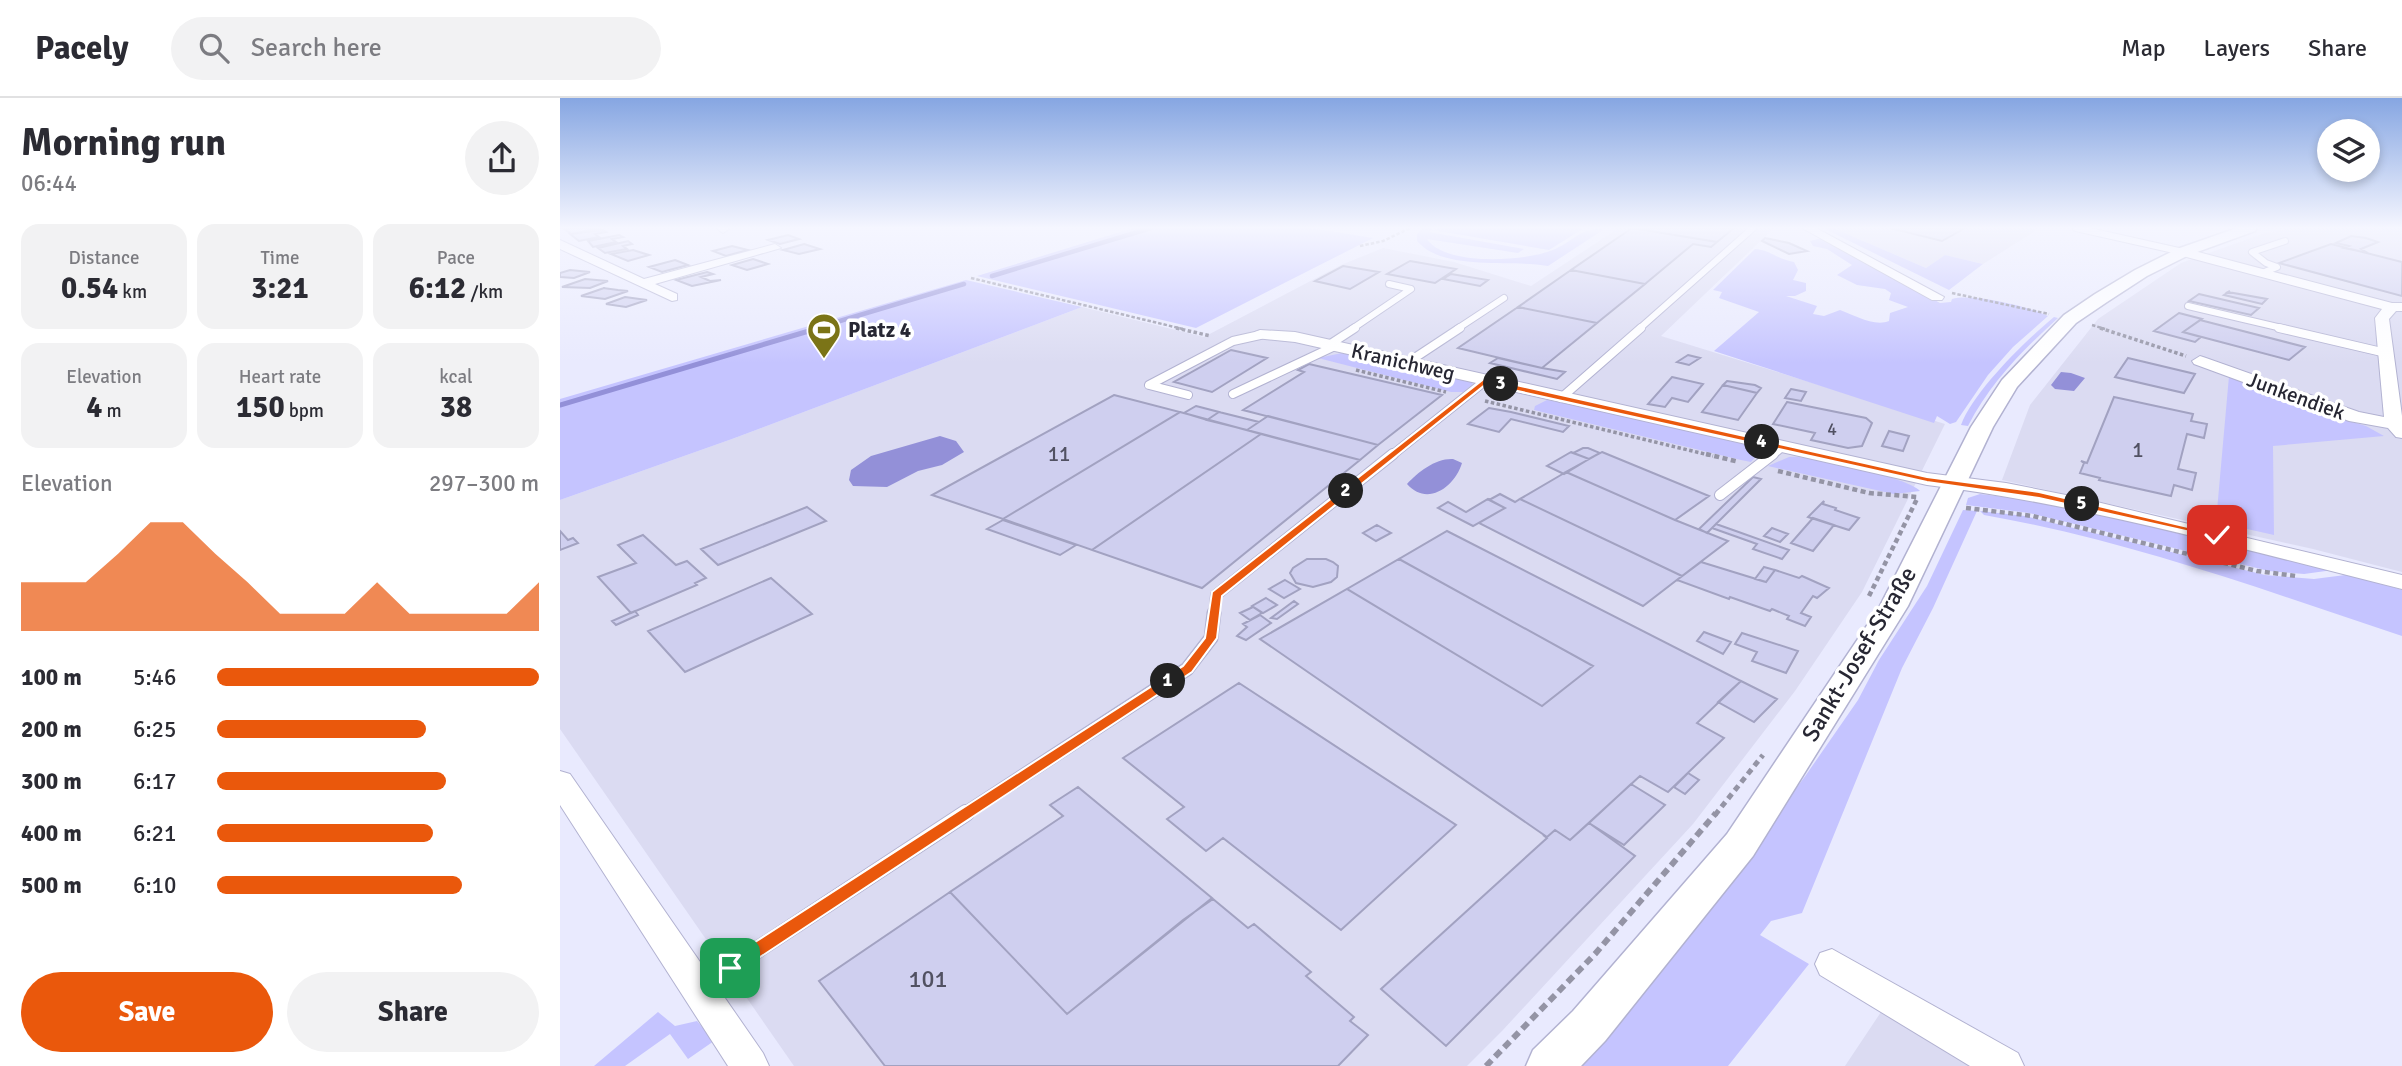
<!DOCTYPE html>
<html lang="en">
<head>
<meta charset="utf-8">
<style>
	:root { --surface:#fff; --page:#f2f2f3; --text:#2b2b33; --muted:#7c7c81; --line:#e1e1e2; --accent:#ea580c }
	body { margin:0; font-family:Signika,sans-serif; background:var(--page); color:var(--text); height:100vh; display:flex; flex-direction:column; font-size:26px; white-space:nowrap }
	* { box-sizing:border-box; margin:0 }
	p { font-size:23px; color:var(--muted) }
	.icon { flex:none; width:38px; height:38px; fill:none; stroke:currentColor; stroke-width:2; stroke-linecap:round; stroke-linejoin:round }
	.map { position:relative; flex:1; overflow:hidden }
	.details { display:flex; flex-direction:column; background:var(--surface); width:560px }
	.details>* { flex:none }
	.tools { position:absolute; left:1757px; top:21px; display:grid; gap:14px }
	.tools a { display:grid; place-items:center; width:63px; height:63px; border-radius:50%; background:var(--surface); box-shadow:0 4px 10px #0003; font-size:35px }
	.pin { position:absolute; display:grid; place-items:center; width:60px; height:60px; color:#fff; margin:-30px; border-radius:14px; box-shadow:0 4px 10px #0006 }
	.km { position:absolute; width:35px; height:35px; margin:-18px; border-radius:50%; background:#222; color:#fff; font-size:19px; line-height:35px; text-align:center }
	.round { display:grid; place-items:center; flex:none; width:74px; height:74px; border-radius:37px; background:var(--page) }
	.overview { display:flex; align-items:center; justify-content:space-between; height:119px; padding:0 21px }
	h1 { font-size:38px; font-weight:800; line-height:52px }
	.figures { display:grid; grid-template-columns:repeat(3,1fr); gap:10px; height:119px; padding:7px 21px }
	.figures div { display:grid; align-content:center; border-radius:18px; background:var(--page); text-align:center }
	.figures b { font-size:30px; font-weight:800 }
	.figures small { font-size:19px; font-weight:400 }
	.figures p { font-size:19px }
	.chart { height:196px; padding:14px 21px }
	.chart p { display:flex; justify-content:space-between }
	.chart svg { width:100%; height:126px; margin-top:7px; fill:var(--accent); opacity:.7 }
	.cta { display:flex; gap:14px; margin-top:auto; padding:14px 21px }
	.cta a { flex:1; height:80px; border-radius:42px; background:var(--accent); color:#fff; font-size:28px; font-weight:800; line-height:80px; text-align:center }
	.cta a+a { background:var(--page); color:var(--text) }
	ul { padding:0 21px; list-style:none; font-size:23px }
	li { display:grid; grid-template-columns:112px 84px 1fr; align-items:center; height:52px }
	li i { height:18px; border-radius:9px; background:var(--accent) }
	header { display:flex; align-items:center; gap:42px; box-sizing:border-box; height:98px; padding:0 35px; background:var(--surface); border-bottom:2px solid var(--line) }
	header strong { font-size:33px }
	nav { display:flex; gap:38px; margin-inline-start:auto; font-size:24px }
	.search { width:490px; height:63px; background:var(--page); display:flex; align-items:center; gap:18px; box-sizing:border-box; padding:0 24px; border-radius:38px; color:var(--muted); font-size:26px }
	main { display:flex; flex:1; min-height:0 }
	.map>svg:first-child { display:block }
	.built { fill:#dbdbf2 }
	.green { fill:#c5c4ff }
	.water { fill:#9390d8 }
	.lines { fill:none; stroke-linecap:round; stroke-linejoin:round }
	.stream-far1 { stroke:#9390d8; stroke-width:4.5 }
	.stream { stroke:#9390d8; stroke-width:5 }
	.building { fill:#cfcfef; stroke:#a2a2c1; stroke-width:2 }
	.service-far4-casing { stroke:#b2b2d1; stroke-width:8 }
	.service-far3-casing { stroke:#b2b2d1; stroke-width:10 }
	.service-far2-casing { stroke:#b2b2d1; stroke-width:12 }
	.service-far1-casing { stroke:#b2b2d1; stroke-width:15 }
	.service-casing { stroke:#b2b2d1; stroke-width:18 }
	.minor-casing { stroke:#b2b2d1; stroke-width:2 }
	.tertiary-casing { stroke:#b2b2d1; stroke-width:3 }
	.path-far4 { stroke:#9494a5; stroke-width:2.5; stroke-dasharray:3.5 2; stroke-linecap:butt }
	.path-far3 { stroke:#9494a5; stroke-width:3.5; stroke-dasharray:3.5 2.5; stroke-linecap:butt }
	.path-far2 { stroke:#9494a5; stroke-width:4.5; stroke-dasharray:5 3.5; stroke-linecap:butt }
	.path-far1 { stroke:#9494a5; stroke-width:5; stroke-dasharray:6 4.5; stroke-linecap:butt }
	.path { stroke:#9494a5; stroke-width:6; stroke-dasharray:8 5; stroke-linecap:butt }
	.service-far4 { stroke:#fff; stroke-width:6 }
	.service-far3 { stroke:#fff; stroke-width:8 }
	.service-far2 { stroke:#fff; stroke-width:10 }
	.service-far1 { stroke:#fff; stroke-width:12 }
	.service { stroke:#fff; stroke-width:16 }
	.minor { fill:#fff; fill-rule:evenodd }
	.tertiary { fill:#fff; fill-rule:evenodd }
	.route { fill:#ea580c; stroke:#fff; stroke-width:2 }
	.labels { text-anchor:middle; stroke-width:7; stroke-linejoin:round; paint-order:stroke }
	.far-number-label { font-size:18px; fill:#515162 }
	.far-poi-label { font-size:21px; font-weight:bold; fill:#272733; stroke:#fff; text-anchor:start }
	.far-street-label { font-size:21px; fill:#272733; stroke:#fff }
	.number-label { font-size:21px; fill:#515162 }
	.street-label { font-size:24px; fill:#272733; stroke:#fff }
	.near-number-label { font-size:24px; fill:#515162 }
</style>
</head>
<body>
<header>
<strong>Pacely</strong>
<div class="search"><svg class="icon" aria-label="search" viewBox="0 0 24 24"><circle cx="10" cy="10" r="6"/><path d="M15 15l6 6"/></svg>Search here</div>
<nav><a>Map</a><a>Layers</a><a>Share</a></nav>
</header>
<main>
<section class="details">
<div class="overview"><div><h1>Morning run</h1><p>06:44</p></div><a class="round"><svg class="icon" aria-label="share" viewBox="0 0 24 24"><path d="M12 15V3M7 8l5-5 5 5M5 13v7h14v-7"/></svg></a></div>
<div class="figures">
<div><p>Distance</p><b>0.54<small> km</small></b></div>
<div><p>Time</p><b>3:21</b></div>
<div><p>Pace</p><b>6:12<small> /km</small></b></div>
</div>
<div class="figures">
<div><p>Elevation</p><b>4<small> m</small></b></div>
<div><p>Heart rate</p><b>150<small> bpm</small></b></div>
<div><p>kcal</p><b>38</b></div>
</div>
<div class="chart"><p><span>Elevation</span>297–300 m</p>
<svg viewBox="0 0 160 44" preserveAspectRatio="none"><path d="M0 44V27L10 27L20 27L30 17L40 6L50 6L60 17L70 27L80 38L90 38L100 38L110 27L120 38L130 38L140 38L150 38L160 27V44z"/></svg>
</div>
<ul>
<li><b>100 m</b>5:46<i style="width:100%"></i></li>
<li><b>200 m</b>6:25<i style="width:65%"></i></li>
<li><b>300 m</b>6:17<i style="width:71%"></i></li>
<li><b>400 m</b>6:21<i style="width:67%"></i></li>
<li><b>500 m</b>6:10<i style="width:76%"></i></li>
</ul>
<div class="cta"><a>Save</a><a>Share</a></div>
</section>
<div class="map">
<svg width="1842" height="968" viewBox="0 0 1842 968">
	<rect width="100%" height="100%" fill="#e9eafe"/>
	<path class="built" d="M1059 130H1214L1101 238 1385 326 1302 494 1235 593 1133 726 942 933 907 968H234L0 631V402L172 341 522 209 644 239 781 167 823 150 894 164 971 188Z
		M1273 130H1480L1423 166 1385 157 1366 170Z
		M1731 130H1842V474L1753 451 1442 382 1470 307 1538 221 1621 165 1702 136Z
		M1323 911 1417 968H1285Z"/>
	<path class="green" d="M573 130H751L813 140 636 230 417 178Z
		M863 130H873L869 134 964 151 958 155 867 141C885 168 960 163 987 154 1013 146 1016 130 1046 130L988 168C951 161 884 174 857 143V136Z
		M877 130H1024L989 152 873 132Z
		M1263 130H1273L1366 170 1385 157 1423 166 1389 192Z
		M1262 140 1380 205 1391 204 1392 201C1412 195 1468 208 1488 218L1453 249 1428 277 1396 324 1390 326 1377 318 1374 325 1154 253 1199 214 1159 200 1162 194 1153 192 1195 151C1211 152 1218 162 1234 164L1238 172 1233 182 1246 185V193L1235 198H1226L1257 208 1253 216 1264 218 1280 212C1294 217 1314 229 1329 223L1330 215 1348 209 1329 202 1331 195 1325 191 1297 187 1277 177 1292 167 1267 151 1253 148 1250 143Z
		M406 182 522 209 172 341 0 402V301Z
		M1494 219 1498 220C1463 252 1430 285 1408 328L1401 327C1414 293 1465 243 1494 219Z
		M782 255 908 282 913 286 903 294H891L758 260Z
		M1669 278 1748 311 1806 328 1824 338 1713 348 1714 437 1656 424Z
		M987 302 1038 311 1203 351 1191 364 1181 362 974 312 975 308Z
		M1229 359C1249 357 1347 379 1360 393L1334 396 1208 368Z
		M1420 396 1496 405 1773 472 1744 476 1709 473 1469 415 1406 407 1408 400Z
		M1403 412 1417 413 1373 510 1342 570 1242 815 1211 823 1200 837 1249 866 1168 968H1004L1194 747 1246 677 1298 602 1319 562 1367 488Z
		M1420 413 1465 418 1705 477 1754 481 1793 476 1842 492V538C1704 492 1567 442 1424 417Z
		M98 914 115 928 137 923 154 943 128 961 110 936 65 968H34Z"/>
	<path class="water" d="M1501 274 1511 275 1525 280 1514 293 1495 291 1491 287Z
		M380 338 396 343 404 354 382 367 358 373 327 389 293 388 289 382 291 372 311 358Z
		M893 361 902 365C895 389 867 409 847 386 858 374 876 360 893 361Z"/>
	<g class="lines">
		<path class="stream-far1" d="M432 178 591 130
			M253 231 404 186"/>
		<path class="stream" d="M0 307 259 230"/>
	</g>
	<path class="building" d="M13 130H42L12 136 4 131Z
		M1072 130H1174L1157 144Z
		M1072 130 1157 144 1151 149 1133 146 1085 186 1011 172Z
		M1330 130H1405L1382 143Z
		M43 132 46 134 35 136 39 139 19 143 10 136Z
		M59 137 63 139 52 141 56 144 33 149 28 143Z
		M228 137 239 141 220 146 208 142Z
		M1791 138 1806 140 1818 144 1801 151 1808 155 1784 150 1789 148 1776 145Z
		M1205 140 1229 145 1247 153 1229 156 1202 143Z
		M68 143 72 146 63 148 67 151 45 155 38 150Z
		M244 146 260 151 239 156 223 152Z
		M1771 146 1842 164V198L1719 165Z
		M172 148 188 152 166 158 153 153Z
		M73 152 89 157 68 163 51 156Z
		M193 161 208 166 187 172 172 167Z
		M115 162 128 167 102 174 89 169Z
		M850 163 896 171 875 185 827 176Z
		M783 168 819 174 790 191 755 183Z
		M10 172 30 174 14 180 0 179V175Z
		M1011 172 1085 186 1037 225 958 209Z
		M147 174 153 176 141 179 150 183 161 182 132 188 116 182Z
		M891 176 928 182 920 188 883 181Z
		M25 181 48 183 30 190 2 189Z
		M43 190 58 192 68 193 45 201 21 198 44 190H45Z
		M1670 193 1668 194 1707 201 1702 206 1664 197Z
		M1639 196 1699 210 1691 217 1629 203Z
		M65 199 87 202 66 209 46 206Z
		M958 209 1037 225 982 270 898 250Z
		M1619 215 1642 221 1623 234 1641 239 1635 244 1594 233Z
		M1640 222 1745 249 1729 262 1623 234Z
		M671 252 707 260 652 294 614 284Z
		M1128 257 1140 260 1129 267 1117 264Z
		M938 260 982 270 1005 274 997 281 930 265Z
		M1568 260 1635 276 1624 295 1555 279Z
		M749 266 882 297 818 347 683 312 744 274 738 272Z
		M1112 279 1143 286 1128 304 1112 300 1105 309 1088 306Z
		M1167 283 1195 287 1201 290 1197 295 1163 287Z
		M1163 287 1197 295 1178 322 1142 314Z
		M1231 291 1246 294 1241 303 1225 300Z
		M554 297 620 314 443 421 372 397Z
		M1554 299 1633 316 1631 323 1647 326 1644 340 1627 336 1618 371 1636 375 1632 392 1614 387 1611 398 1539 382 1540 380 1520 375 1524 365 1521 363 1527 365Z
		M1227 304 1306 320 1312 325 1302 348 1288 350 1251 342 1255 335 1213 326Z
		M636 308 659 314 647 322 624 315Z
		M929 310 951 314 1009 328 1003 334 951 321 939 334 908 326Z
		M620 314 701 336 532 452 443 421Z
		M659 314 699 324 687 332 647 322Z
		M708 318 818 347 800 362 687 332Z
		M1329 333 1349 338 1343 353 1322 348Z
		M701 336 800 362 642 490 532 452Z
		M1023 350H1028L1040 355 1029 361 1013 355Z
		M1011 354 1029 361 1004 376 987 368Z
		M1042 354 1149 398 1115 422 1006 374Z
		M1006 374 1115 422 1168 443 1122 478 960 401Z
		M1193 379 1201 381 1147 435 1139 431Z
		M940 396 955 404 960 401 1122 478 1083 508 919 425 945 410 929 402Z
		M928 401 945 410 913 428 878 410 888 404 906 414Z
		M1264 403 1263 406 1276 410 1275 412 1299 420 1289 432 1248 419Z
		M247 409 266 423 158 467 141 451Z
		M1253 420 1274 427 1253 453 1231 445Z
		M443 422 516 447 500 457 427 431Z
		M1156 426 1173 432 1229 452 1222 461 1193 451 1197 446 1152 430Z
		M817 427 831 435 816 443 803 435Z
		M1212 430 1228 436 1220 444 1204 438Z
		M0 433 8 442 13 440 18 445 0 452Z
		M887 433 1181 583 1137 625 1164 640 1108 694 1080 678 1010 742 995 732 987 739 700 541 787 491 982 608 1033 568 839 461Z
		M83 437 116 467 127 463 146 480 135 485 137 487 71 515 38 479 76 465 58 447Z
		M747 461H766L773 464 778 468 777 479 771 484 753 489 736 485 730 475 733 470Z
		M839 461 1033 568 982 608 787 491Z
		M1141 464 1206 484 1215 472 1239 480 1242 478 1269 490 1257 500 1253 498 1241 515 1251 519 1245 528 1227 521 1229 518 1212 511 1210 513 1170 499 1169 501 1117 482Z
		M1204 469 1215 472 1206 484 1195 481Z
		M211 480 252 516 125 574 88 533Z
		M725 482 740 491 724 500 709 491Z
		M706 500 717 507 703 515 692 508Z
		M734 503 738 506 717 521 711 520Z
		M693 509 702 515 690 522 680 515Z
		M75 513 78 517 56 527 52 523Z
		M700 517 711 525 686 542 677 538 687 529 683 526Z
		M1144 534 1171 544 1163 556 1137 543Z
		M1182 535 1238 553 1226 575 1192 563 1197 554 1175 546Z
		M1181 583 1217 601 1194 624 1158 604Z
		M679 585 896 727 781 832 663 740 646 753 607 721 624 709 563 660Z
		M1128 675 1139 682 1125 696 1114 689Z
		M1071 686 1105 707 1064 747 1029 725Z
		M518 689 652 800 507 916 390 794 503 718 490 707Z
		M1029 725 1075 758 886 948 821 891 987 740 983 737 987 739 995 732 1010 742Z
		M390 794 507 916 623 822 653 801 688 830 694 826 751 874 746 878 794 919 790 923 808 937 778 968H325L259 883Z"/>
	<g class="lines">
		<g class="service-far4-casing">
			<path id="service-far4" d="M1516 130 1623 154
				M1702 175 1717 169 1706 165 1692 154 1725 143
				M1628 208 1726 231
				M792 231 851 191 829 186
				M897 231 944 200
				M1079 231 1193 130"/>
		</g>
		<g class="service-far3-casing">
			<path id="service-far3" d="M1719 230 1826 255
				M769 247 795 230
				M847 265 900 230
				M673 296 775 248
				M628 297 589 287 673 243 700 237
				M1001 300 1081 230
				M831 358 925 283
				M1211 358 1222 349"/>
		</g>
		<g class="service-far2-casing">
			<path id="service-far2" d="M1160 397 1213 356
				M654 517 656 497 833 356"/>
		</g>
		<g class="service-far1-casing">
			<path id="service-far1" d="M403 717 627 571 651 540 654 515"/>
		</g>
		<g class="service-casing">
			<path id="service" d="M142 888 406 715"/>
		</g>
		<g class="minor-casing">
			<path id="minor" d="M156 130H168L169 131 163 135Z
				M1242 130H1256L1384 199 1382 202H1372Z
				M0 142 84 181 215 146 221 150 95 186 117 196V202L112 203 0 151Z
				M1623 150 1832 205H1842V213H1836L1829 221 1842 318V340L1836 339 1828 330 1789 323 1634 266 1632 263 1640 258 1646 260 1799 314 1824 319 1815 220 1822 211 1619 157 1617 154Z
				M700 232 735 234 1367 375 1446 385 1516 399 1842 477V491C1685 452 1528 407 1367 387L735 244 695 240 692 237 695 234Z
				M0 673 10 676 203 955 209 968H168L0 707Z
				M1272 851 1458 955 1464 968H1410L1260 877 1255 866 1260 855Z"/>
		</g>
		<g class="tertiary-casing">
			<path id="tertiary" d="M1677 130H1697L1695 133 1629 157 1587 178 1547 204 1516 225 1457 289 1433 329 1348 508 1193 758 1045 943 1021 968H966L973 952 1013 913 1167 736 1320 508 1411 329 1442 282 1504 217 1535 196 1575 172 1617 151Z"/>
		</g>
		<path class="path-far4" d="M800 148 823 143 850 130
			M411 180 623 231
			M1392 195 1489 216
			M1532 227 1545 231"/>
		<path class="path-far3" d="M616 230 651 238
			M1540 230 1626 258
			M796 272 886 294
			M925 303 1153 358"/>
		<path class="path-far2" d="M1146 356 1179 364
			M1218 373 1309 395 1357 399
			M1406 410 1473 418 1697 473 1736 478
			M1309 498 1358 399"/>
		<path class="path-far1" d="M1155 717 1203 657"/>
		<path class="path" d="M926 968 1035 856 1156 715"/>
		<use href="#service-far4" class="service-far4"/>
		<use href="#service-far3" class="service-far3"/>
		<use href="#service-far2" class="service-far2"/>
		<use href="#service-far1" class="service-far1"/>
		<use href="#service" class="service"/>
		<use href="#minor" class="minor"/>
		<use href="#tertiary" class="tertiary"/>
	</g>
	<linearGradient id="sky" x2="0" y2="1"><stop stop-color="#86a6e2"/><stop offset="0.49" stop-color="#f5f6ff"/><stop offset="1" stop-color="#f5f6ff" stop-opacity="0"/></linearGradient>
	<rect width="1842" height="265" fill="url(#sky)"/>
	<path class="route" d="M925 280 1367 379 1479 394 1662 437 1657 440 1479 400 1367 384 926 286 662 498 657 540 632 574 176 875 170 878 164 875 161 870 164 864 623 568 645 540 652 494Z"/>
	<defs>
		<g id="stadium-pin" transform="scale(1.75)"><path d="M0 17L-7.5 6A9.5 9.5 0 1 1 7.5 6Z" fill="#7b7417" stroke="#fff"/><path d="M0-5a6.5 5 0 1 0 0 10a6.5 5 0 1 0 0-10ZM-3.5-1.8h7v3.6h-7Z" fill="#fff"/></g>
	</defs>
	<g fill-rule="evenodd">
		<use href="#stadium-pin" x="264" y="232"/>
	</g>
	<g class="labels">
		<g class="far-number-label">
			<text x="1272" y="337">4</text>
		</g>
		<g class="far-poi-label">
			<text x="288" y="239">Platz 4</text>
		</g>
		<g class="far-street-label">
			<text transform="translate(843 264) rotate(13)" y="7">Kranichweg</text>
			<text transform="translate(1736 298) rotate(20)" y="7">Junkendiek</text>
		</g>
		<g class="number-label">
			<text x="1578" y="359">1</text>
			<text x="499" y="363">11</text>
		</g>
		<g class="street-label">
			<text transform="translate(1299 556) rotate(-59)" y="8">Sankt-Josef-Straße</text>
		</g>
		<g class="near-number-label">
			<text x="368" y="889">101</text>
		</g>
	</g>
</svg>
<div class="tools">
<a><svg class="icon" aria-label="layers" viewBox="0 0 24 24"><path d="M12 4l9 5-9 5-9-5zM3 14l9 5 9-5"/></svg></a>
</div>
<div class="pin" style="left:170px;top:870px;background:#1e9e55"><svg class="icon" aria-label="arrive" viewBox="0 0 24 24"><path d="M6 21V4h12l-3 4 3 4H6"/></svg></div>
<div class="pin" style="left:1657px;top:437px;background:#d93025"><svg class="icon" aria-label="check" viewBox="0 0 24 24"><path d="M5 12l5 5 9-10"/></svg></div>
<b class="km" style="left:608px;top:583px">1</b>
<b class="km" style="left:786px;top:393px">2</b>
<b class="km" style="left:941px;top:286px">3</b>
<b class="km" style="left:1202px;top:344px">4</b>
<b class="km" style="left:1522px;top:406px">5</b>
</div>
</main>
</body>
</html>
